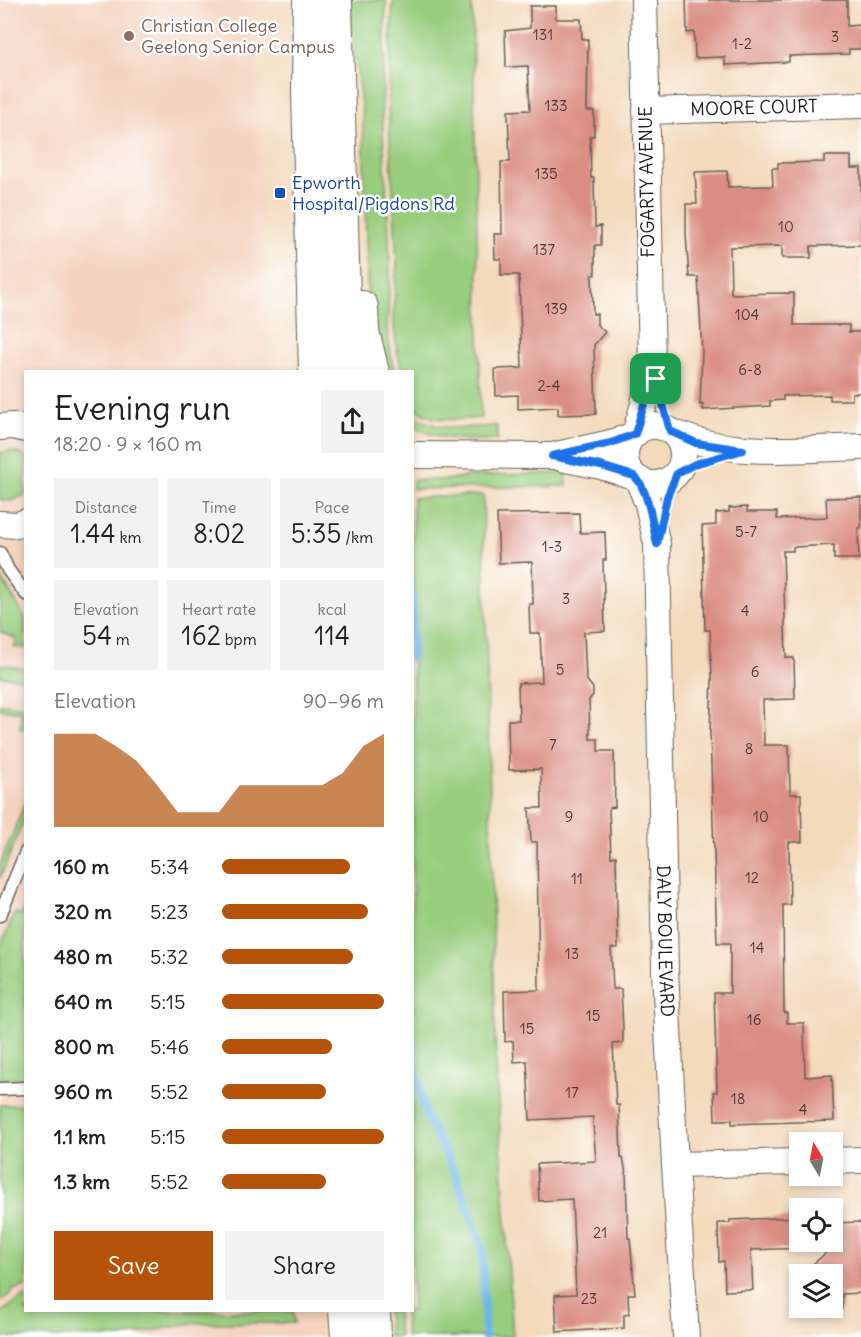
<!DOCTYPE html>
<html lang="en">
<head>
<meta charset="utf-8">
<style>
	:root { --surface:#fff; --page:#f2f2f2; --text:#202124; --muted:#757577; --accent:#b45309 }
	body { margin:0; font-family:Delius,sans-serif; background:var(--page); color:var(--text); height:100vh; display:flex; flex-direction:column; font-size:22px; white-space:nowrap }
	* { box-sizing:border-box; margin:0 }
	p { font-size:20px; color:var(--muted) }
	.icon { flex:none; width:33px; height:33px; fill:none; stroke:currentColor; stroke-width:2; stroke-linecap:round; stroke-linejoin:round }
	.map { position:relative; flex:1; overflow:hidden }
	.drawer { position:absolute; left:24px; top:370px; width:390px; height:942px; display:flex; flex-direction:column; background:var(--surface); border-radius:0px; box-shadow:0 3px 9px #0003 }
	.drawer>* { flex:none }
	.needle { width:39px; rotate:350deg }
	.fabs { position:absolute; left:789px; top:1132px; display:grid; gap:12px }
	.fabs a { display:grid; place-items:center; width:54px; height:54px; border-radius:0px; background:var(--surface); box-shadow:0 3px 9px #0003; font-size:30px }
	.pin { position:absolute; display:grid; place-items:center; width:51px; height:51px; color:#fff; margin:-26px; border-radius:12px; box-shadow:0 3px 9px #0006 }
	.round { display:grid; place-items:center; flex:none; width:63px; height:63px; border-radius:0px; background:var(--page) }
	.overview { display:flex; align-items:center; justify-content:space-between; height:102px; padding:0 30px }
	h1 { font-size:33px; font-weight:600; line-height:45px }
	.figures { display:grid; grid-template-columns:repeat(3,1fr); gap:9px; height:102px; padding:6px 30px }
	.figures div { display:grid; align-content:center; border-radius:0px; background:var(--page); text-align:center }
	.figures b { font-size:26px; font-weight:600 }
	.figures small { font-size:16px; font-weight:400 }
	.figures p { font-size:16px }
	.chart { height:168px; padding:12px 30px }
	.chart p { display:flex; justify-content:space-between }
	.chart svg { width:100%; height:108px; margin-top:6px; fill:var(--accent); opacity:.7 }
	.button { display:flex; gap:12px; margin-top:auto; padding:12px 30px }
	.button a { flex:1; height:69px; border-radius:0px; background:var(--accent); color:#fff; font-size:24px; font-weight:600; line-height:69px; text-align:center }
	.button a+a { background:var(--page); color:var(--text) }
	ul { padding:0 30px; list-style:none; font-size:20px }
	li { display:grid; grid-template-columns:96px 72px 1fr; align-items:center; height:45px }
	li i { height:15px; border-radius:8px; background:var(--accent) }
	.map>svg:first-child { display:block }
	.built { fill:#f4d3c0 }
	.green { fill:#99cd7e; stroke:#5a744d; stroke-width:1.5 }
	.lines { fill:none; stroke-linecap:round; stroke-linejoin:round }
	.stream { stroke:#6eb6e5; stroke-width:8 }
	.building { fill:#da8e83 }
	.service-casing { stroke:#675e54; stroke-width:15 }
	.minor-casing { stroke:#675e54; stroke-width:28 }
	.tertiary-casing { stroke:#675e54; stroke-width:34 }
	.service { stroke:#fff; stroke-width:12 }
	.minor { stroke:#fff; stroke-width:26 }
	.tertiary { stroke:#fff; stroke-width:32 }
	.route-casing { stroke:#fff; stroke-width:12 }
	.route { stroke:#1a73e8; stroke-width:8 }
	.education-dot { fill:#8d6e63; stroke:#fff; stroke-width:2 }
	.transit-dot { fill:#1a4fb4; stroke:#fff; stroke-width:2 }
	.labels { text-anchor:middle; stroke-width:5; stroke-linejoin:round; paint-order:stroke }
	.number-label { font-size:15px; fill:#4c3836 }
	.education-label { font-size:18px; fill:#785e54; stroke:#fff; text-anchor:start }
	.street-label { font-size:18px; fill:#1c1c1c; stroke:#fff }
	.transit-label { font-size:18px; fill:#164399; stroke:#fff; text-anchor:start }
</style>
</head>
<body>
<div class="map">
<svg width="861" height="1337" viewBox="0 0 861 1337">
	<rect width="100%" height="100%" fill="#fff"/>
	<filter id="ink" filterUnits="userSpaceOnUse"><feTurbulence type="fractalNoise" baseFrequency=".0167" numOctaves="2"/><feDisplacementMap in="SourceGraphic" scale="12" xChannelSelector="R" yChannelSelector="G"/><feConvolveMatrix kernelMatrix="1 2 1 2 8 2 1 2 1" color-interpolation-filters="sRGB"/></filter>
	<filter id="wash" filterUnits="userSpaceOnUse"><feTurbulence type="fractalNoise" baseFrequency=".008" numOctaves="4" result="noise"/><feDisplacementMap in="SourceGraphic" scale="24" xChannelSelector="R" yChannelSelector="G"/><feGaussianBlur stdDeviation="1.35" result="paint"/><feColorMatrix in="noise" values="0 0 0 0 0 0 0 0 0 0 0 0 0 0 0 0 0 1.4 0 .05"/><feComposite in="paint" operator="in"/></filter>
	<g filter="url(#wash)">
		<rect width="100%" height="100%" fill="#f3dabd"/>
		<path class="built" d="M0 0H257V71L268 372H26V1311H318L320 1337H0Z"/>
		<path class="green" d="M348 0H386L382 114 389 236 390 274 387 330 394 372H383L368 312 363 119Z
			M393 0H472L481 418C461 419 421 426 413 400 411 392 412 381 412 372H403L397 351 393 320 397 261 388 106Z
			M413 413C434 434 470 427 497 426V440C464 440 444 441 413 427Z
			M11 451 19 453 26 458 25 495 11 501 0 500V453Z
			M566 473 567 486 413 489V480H446L468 476Z
			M483 495 496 1067 513 1337H406L404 1311H412L413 498Z
			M0 575 25 618V648L14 647 17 639 0 632Z
			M0 664 25 669V679L0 676Z
			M0 704 25 707V729H20L22 712 0 709Z
			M25 803V817L0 879V865Z
			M25 907V1079H0V948L15 913 22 915Z
			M0 1105H25L26 1285 18 1289H13L12 1293 0 1301Z
			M25 1296 26 1311H293L294 1323H192L122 1337H0V1313Z
			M387 1311H397L399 1337H389Z"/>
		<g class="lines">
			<path class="stream" d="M412 658 413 594
				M412 1032 415 1065 425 1114 456 1175 482 1248 485 1337"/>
		</g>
		<g id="blocks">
			<path class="building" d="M686 0H847V26L861 25V49H849V54L789 56V62L725 65V57L695 58 694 32 687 33Z
				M530 6H556V19H581L582 39H588L587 111H594V136H590L591 178H594L595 227 601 226V245H595V275H592L593 314H597V325L605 332 594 345 596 414 558 415V407L518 409V395L496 396 495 369 522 368 519 275H501V259H495L494 234H502L501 162H510L508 111 530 110 528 66 506 67 505 31 530 28Z
				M824 156H851V168H861V245L811 246V258H782V246L730 247 731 294 794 293V325H849V332H861V393H852V400H830V395L783 396V400L770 401V406L703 410V404L700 405 702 352 698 277H689L686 234V204H697L695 172 727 171 728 187 773 186 772 168H778V163L824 162Z
				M861 497V528H858L859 559H834V545L793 547V551H783L786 658H794L795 699 763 700 764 745H789L790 794H801L802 842H789L790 905H783L784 1013H787V1023H804L805 1077 832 1075 834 1121 732 1124V1120H715L714 1092H717L714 993H730V943H717L710 733 712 678 710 630H705L702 526 716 525V513L729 512V508L747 507V512H777V519L827 517 826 498Z
				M579 513 580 533 605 532 606 560H603L605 631 584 632 586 679 593 688V695L589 700 590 739H598V751H614L615 807 609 808 611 857 616 856 618 948H611L613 989H621L623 1028V1043L613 1044 616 1105H619L621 1158H623L626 1173 628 1238H630L635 1294H628L629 1314 624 1315V1328L557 1332 555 1295 576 1294 572 1199 539 1201 537 1164 596 1161 593 1122V1117L530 1120 527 1061 514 1062 513 1041 505 1042 504 991 539 990 537 842H531L529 808H542L541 769 509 770 508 720H519L518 683 542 682 540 633H530L529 604H533L532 562 499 563 497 514Z
				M800 1217V1242H832V1223L861 1222V1293L842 1294V1309L805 1310V1308H832V1275H800L833 1247 751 1250 753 1290 725 1291 724 1261 719 1262 718 1223H730V1220Z"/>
		</g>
	</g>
	<g filter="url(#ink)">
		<use href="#blocks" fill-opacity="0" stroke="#675e54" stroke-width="1.5"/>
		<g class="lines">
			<g class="service-casing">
				<path id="service" d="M0 553 8 570 26 594
					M0 915 26 852
					M0 1089 26 1088"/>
			</g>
			<g class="minor-casing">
				<g id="minor">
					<path id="s1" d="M646 111 861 105"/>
					<circle cx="654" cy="455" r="29"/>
					<path d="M0 427 13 426 26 429"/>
					<path d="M672 432C732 458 798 449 861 447"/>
					<path d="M635 434 644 404 652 364 644 0"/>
					<path d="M412 455 552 456 611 443 632 436"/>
					<path d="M561 458 601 466 634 476"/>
					<path id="s2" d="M638 479 648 504 657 544 665 971 675 1165 686 1337"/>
					<path d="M0 524 17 525 26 522"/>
					<path d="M832 1161 861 1160"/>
					<path d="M675 1165 800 1162"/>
				</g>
			</g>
			<g class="tertiary-casing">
				<path id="tertiary" d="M309 0 308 92 315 372
					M336 0 346 372
					M362 307 363 331 373 372
					M345 1311 347 1337
					M374 1311 375 1337"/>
			</g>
			<use href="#service" class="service"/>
			<use href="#minor" class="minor"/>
			<use href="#tertiary" class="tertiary"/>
		</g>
	</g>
	<g class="lines" filter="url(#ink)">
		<g class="route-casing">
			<path id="route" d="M652 364 670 431 696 443 743 450 695 464 677 473 667 497 657 544C653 527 648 487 634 476L601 466 552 456 611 443 635 434 644 404Z"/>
		</g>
		<use href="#route" class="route"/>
	</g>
	<circle class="education-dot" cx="129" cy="36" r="6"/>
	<rect class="transit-dot" x="274" y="187" width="12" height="12" rx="3"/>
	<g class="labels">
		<g class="number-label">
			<text x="543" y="40">131</text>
			<text x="835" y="42">3</text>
			<text x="742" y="49">1-2</text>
			<text x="556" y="111">133</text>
			<text x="546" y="179">135</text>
			<text x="786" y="232">10</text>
			<text x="544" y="255">137</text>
			<text x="556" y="314">139</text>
			<text x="747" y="320">104</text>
			<text x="750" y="375">6-8</text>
			<text x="549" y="391">2-4</text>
			<text x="746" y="537">5-7</text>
			<text x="552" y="552">1-3</text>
			<text x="566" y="604">3</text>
			<text x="745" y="616">4</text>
			<text x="560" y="675">5</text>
			<text x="755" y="677">6</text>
			<text x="553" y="750">7</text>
			<text x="749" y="754">8</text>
			<text x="569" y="822">9</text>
			<text x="761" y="822">10</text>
			<text x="752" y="883">12</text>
			<text x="577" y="884">11</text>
			<text x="757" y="953">14</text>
			<text x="572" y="959">13</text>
			<text x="593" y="1021">15</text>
			<text x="754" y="1025">16</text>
			<text x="527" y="1034">15</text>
			<text x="572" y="1098">17</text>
			<text x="738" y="1104">18</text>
			<text x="803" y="1115">4</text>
			<text x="600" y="1238">21</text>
			<text x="589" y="1304">23</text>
		</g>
		<g class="education-label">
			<text x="141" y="32">Christian College<tspan x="141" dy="21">Geelong Senior Campus</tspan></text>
		</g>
		<g class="street-label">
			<text dy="6" stroke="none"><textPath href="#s1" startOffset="108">MOORE COURT</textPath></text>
			<text transform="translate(647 182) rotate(-91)" y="6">FOGARTY AVENUE</text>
			<text dy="6" stroke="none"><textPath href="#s2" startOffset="465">DALY BOULEVARD</textPath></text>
		</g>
		<g class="transit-label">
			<text x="292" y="189">Epworth<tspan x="292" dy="21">Hospital/Pigdons Rd</tspan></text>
		</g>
	</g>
</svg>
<div class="fabs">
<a><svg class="needle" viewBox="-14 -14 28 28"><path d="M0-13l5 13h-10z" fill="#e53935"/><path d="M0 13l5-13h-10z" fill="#757577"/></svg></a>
<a><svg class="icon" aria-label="locate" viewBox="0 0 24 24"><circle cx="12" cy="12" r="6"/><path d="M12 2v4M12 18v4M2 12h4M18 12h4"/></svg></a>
<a><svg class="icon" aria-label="layers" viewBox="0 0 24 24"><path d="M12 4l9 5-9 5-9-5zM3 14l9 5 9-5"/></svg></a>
</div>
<div class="pin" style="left:656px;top:379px;background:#1e9e55"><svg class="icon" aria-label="arrive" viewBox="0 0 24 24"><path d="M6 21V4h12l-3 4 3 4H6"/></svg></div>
<section class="drawer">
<div class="overview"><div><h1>Evening run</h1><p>18:20 · 9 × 160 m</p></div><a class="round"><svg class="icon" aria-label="share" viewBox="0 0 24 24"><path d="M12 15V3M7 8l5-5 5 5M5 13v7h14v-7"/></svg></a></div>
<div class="figures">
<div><p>Distance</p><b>1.44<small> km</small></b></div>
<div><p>Time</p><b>8:02</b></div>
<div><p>Pace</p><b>5:35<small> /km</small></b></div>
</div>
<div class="figures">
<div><p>Elevation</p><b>54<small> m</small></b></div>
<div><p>Heart rate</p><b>162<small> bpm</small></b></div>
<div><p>kcal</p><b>114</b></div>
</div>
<div class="chart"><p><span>Elevation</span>90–96 m</p>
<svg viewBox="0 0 160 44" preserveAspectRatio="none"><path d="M0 44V6L10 6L20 6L30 11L40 17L50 27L60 38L70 38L80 38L90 27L100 27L110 27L120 27L130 27L140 22L150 11L160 6V44z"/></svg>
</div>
<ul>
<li><b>160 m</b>5:34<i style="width:79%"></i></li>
<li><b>320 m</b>5:23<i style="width:90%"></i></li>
<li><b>480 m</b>5:32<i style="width:81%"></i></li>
<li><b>640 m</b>5:15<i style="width:100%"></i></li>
<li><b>800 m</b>5:46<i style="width:68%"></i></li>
<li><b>960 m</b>5:52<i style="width:64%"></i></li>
<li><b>1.1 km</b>5:15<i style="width:100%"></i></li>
<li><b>1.3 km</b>5:52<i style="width:64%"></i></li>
</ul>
<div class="button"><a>Save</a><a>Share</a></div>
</section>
</div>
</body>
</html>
